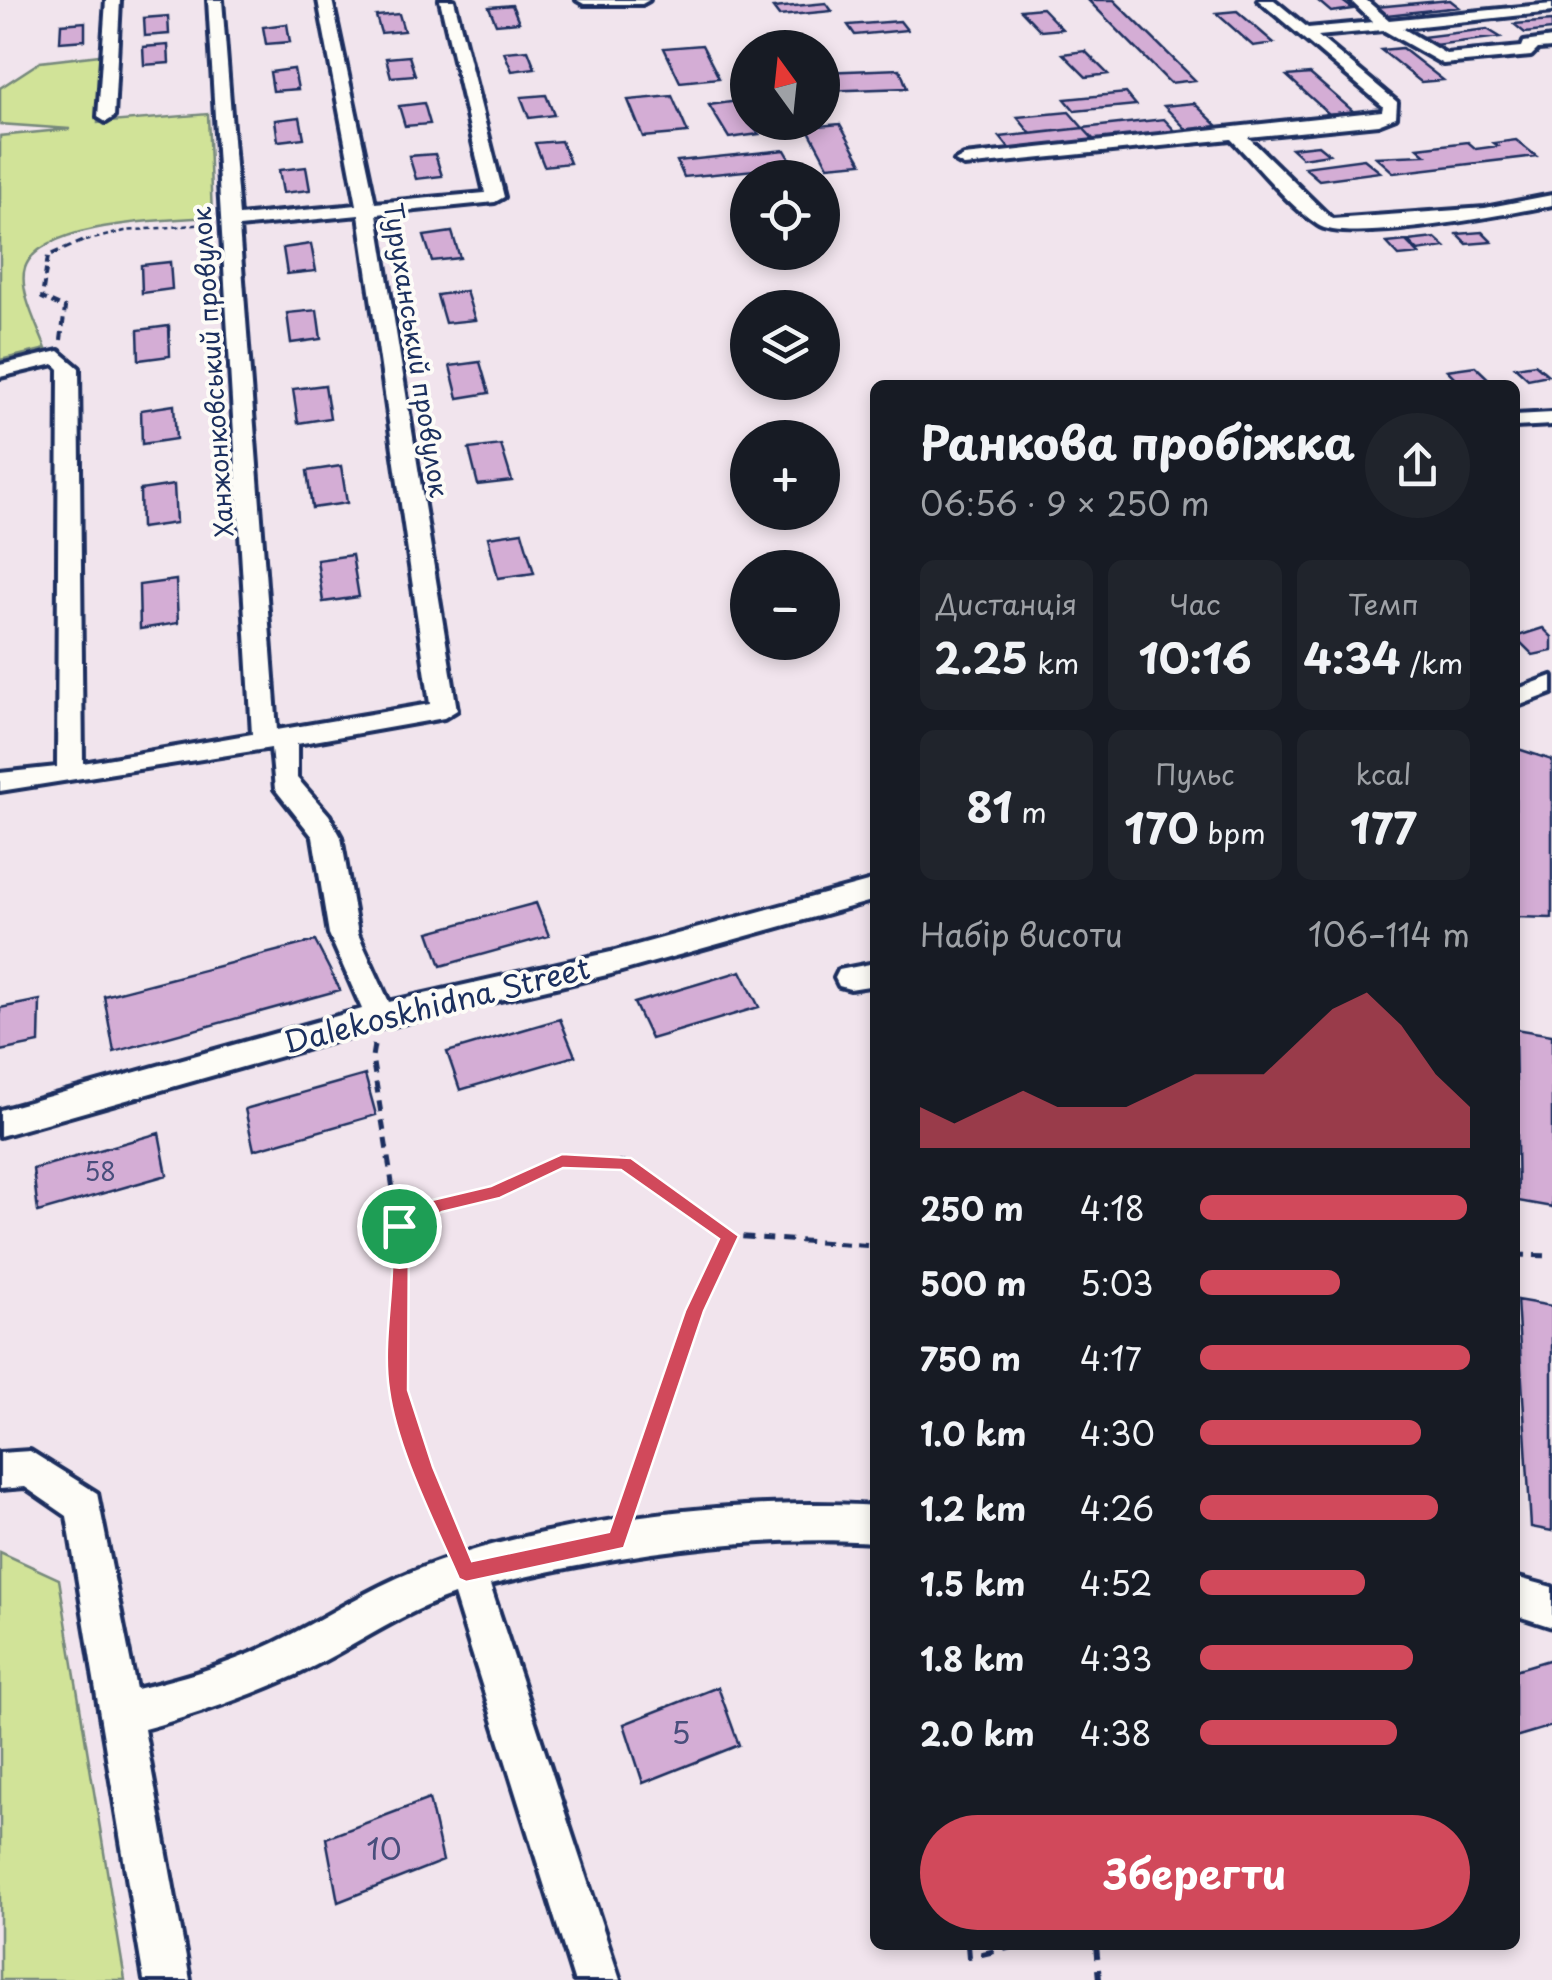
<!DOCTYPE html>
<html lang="uk">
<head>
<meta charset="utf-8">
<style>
	:root { --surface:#171b24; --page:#20242c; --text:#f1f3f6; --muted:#9ea1a6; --accent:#d1495b }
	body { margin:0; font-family:"Playpen Sans",sans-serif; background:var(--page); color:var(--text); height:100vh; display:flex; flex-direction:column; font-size:38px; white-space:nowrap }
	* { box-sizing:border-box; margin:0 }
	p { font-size:32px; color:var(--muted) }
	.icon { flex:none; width:55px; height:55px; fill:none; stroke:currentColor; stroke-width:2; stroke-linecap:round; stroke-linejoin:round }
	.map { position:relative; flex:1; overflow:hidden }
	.drawer { position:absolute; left:870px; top:380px; width:650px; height:1570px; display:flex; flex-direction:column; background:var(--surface); border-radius:15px; box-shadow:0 5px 15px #0003 }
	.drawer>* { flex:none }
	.needle { width:65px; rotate:345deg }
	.tools { position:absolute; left:730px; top:30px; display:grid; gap:20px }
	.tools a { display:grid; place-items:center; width:110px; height:110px; border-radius:50%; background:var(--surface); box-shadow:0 5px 15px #0003; font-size:50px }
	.pin { position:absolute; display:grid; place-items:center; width:85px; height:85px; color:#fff; margin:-42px; border:5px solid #fff; border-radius:50%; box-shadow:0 2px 10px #0007 }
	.round { display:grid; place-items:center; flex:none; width:105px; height:105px; border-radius:52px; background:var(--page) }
	.overview { display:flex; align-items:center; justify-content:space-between; height:170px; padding:0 50px }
	h1 { font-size:45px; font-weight:700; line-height:75px }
	.stats { display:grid; grid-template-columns:repeat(3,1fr); gap:15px; height:170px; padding:10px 50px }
	.stats div { display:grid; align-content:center; border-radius:15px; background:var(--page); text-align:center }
	.stats b { font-size:42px; font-weight:700 }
	.stats small { font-size:28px; font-weight:400 }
	.stats p { font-size:28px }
	.chart { height:280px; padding:20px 50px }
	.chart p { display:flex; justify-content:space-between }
	.chart svg { width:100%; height:180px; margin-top:10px; fill:var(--accent); opacity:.7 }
	.button { display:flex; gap:20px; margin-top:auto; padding:20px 50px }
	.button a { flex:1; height:115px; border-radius:60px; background:var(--accent); color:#fff; font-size:40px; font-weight:700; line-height:115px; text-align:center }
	ul { padding:0 50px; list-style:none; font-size:32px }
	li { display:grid; grid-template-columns:160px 120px 1fr; align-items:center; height:75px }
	li i { height:25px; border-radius:12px; background:var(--accent) }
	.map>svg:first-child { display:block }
	.green { fill:#d1e398; stroke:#76897b; stroke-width:2.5 }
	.building { fill:#d4add5; stroke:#1b2f5e; stroke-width:2.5 }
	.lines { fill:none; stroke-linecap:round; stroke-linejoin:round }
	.minor-casing { stroke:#1b2f5e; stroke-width:8 }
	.path-far3 { stroke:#1b2f5e; stroke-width:2.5; stroke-dasharray:5 4; stroke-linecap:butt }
	.path-far2 { stroke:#1b2f5e; stroke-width:4; stroke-dasharray:8 5; stroke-linecap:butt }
	.path-far1 { stroke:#1b2f5e; stroke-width:5; stroke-dasharray:11 8; stroke-linecap:butt }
	.path { stroke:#1b2f5e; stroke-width:6; stroke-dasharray:14 10; stroke-linecap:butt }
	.minor { fill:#fdfcf7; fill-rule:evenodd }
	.route { fill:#d1495b; stroke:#fff; stroke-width:2.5; fill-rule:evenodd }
	.labels { text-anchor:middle; stroke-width:8; stroke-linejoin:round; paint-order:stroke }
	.far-street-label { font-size:25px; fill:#1b2f5e; stroke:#fdfcf7 }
	.number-label { font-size:25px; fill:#494e7c }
	.street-label { font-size:30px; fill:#1b2f5e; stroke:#fdfcf7 }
	.near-number-label { font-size:30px; fill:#494e7c }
</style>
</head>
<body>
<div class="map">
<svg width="1552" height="1980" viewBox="0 0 1552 1980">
	<rect width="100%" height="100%" fill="#f1e4ed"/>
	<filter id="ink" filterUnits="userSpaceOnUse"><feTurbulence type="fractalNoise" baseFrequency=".01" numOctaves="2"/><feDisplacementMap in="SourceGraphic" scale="20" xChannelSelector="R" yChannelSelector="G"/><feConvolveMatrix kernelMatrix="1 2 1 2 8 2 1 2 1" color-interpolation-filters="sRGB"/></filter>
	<g filter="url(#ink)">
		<path class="green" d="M100 55 98 123 208 114 212 217C170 220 41 221 25 268 18 290 38 327 46 349L0 360V136L70 129 0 124V88L40 62Z
			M0 1552 59 1579 125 1980H0Z"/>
		<path class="building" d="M1088 0H1114L1195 80 1170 83Z
			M1317 0H1341L1353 9 1331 12Z
			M1450 0 1459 7 1387 15 1376 7Z
			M826 3 832 11 779 16 773 8Z
			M512 5 519 22 496 24 489 7Z
			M1042 8 1062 29 1041 31 1021 10Z
			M1237 11 1274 43 1253 46 1216 13Z
			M399 14 404 31 381 33 376 16Z
			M168 16 169 34 145 36 144 18Z
			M900 21 907 30 855 35 848 25Z
			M1552 21V30L1525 33 1514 24Z
			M85 22V40L60 42 61 24Z
			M287 24 290 42 266 44 263 27Z
			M1487 29 1500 37 1426 46 1414 38Z
			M168 45 169 63 144 65 143 47Z
			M702 45 719 78 680 82 664 48Z
			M1402 48 1443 80 1421 82 1381 50Z
			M528 50 535 68 512 71 504 52Z
			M1085 51 1108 74 1086 77 1063 54Z
			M409 56 415 75 391 77 386 58Z
			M294 69 298 89 273 91 270 72Z
			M900 69 907 88 822 91V72Z
			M1310 74 1353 111 1329 114 1287 76Z
			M1126 93 1136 105 1075 111 1065 99Z
			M546 95 554 115 529 118 521 97Z
			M672 96 688 133 643 137 628 100Z
			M738 101 748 122 759 134 729 138 709 105Z
			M424 103 430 124 405 126 399 106Z
			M1194 103 1220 128 1189 132 1164 106Z
			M1069 112 1083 128 1031 134 1017 117Z
			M300 117 304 138 278 141 275 120Z
			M1164 119 1177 133 1096 142 1083 128Z
			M840 124 862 163 828 166 807 127Z
			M1083 128 1096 142 1012 152 1000 137Z
			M1516 140 1536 156 1394 173 1376 157 1426 155 1418 148 1468 142 1476 149 1498 146 1494 143Z
			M561 141 570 163 544 166 535 143Z
			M1318 145 1329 154 1302 158 1291 148Z
			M785 150 794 166 684 177 677 161Z
			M435 154 442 176 416 179 409 156Z
			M1364 159 1380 172 1319 180 1304 167Z
			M306 167 310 190 283 193 279 170Z
			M452 232 460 258 432 261 424 236Z
			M1482 232 1492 242 1467 244 1457 234Z
			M1435 238 1445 247 1418 251 1408 241Z
			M1406 241 1419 254 1399 256 1387 243Z
			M311 244 316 271 287 274 283 248Z
			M170 262 172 289 142 293 141 265Z
			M466 291 475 320 445 323 437 295Z
			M317 310 321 339 291 343 287 313Z
			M169 326 170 356 139 360 138 330Z
			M480 362 489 393 458 398 450 366Z
			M1535 364 1548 375 1528 379 1515 367Z
			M1475 366 1495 385H1462L1447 370Z
			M325 385 330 418 298 423 293 389Z
			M174 405 176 439 142 444 141 410Z
			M501 445 512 481 478 485 469 449Z
			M341 466 347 503 312 508 307 471Z
			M174 485 176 523 141 528 140 490Z
			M522 532 534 573 498 578 488 537Z
			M352 555 359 597 323 602 317 560Z
			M176 580 178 623 140 629 139 585Z
			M1543 628 1552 637V651L1533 655 1515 637Z
			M1515 748 1552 760V918L1515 917Z
			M536 903 549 936 441 966 429 932Z
			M315 941 340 990 114 1052 104 996Z
			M741 971 759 1007 651 1039 634 1003Z
			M40 1000 39 1043 0 1051V1008Z
			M560 1019 575 1056 460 1090 447 1052Z
			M1515 1029 1552 1035V1207L1518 1201Z
			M365 1075 376 1115 254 1150 245 1109Z
			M159 1133 167 1175 38 1212 33 1169Z
			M1517 1300 1552 1306V1531L1531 1527Z
			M1552 1659V1726L1515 1737V1670Z
			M718 1687 739 1745 643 1783 624 1724Z
			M429 1799 443 1861 338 1902 326 1838Z"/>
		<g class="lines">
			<g class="minor-casing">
				<path id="minor" d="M106 0H120L114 117 106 122 98 117Z
					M208 0H222L239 216 357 205 318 0H332L375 203 485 193 440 0H454L504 197 495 202 377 214 457 710 444 718 297 744V778L329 815 341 837 358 934 389 1002 611 952 875 880V900L611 974 380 1028 0 1136V1110L362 1009 329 934 313 837 275 789 271 748 0 791V773L57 767 59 369 54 364 0 377V365L59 351 79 368 83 763 252 734ZM359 215 430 704 277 730 239 227Z
					M577 0H649L642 4H584Z
					M1258 0H1274L1308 28 1373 22 1350 0H1366L1389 20 1552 4V12L1402 28 1446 54 1522 47 1524 42 1552 38V48L1538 49 1531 56 1443 64 1383 30 1318 36 1397 102 1396 117 1378 124 1248 137 1332 219 1485 208 1552 195V205C1512 213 1346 245 1318 225 1286 203 1258 166 1231 139L964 166 955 161 964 156 1382 111 1383 106Z
					M1552 413V425L1515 427V415Z
					M1552 676V693L1515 707V690Z
					M875 963V985L850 989 839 986 835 978 839 970Z
					M30 1451 97 1493 136 1689C183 1678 230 1664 274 1643 322 1620 367 1589 416 1570 541 1520 742 1497 875 1506V1542C746 1534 615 1555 490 1585L620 1980H574L454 1595C398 1614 349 1650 296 1675 247 1697 196 1715 144 1729L190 1980H144L67 1516 25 1487 0 1489V1453Z
					M1515 1577 1552 1587V1627L1515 1615Z"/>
			</g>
			<path class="path-far3" d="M77 243 125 231 207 224"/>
			<path class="path-far2" d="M61 340 65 308 42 298 48 256 84 240"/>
			<path class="path-far1" d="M374 1045 372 1057 403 1252 399 1393
				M399 1227 438 1206 494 1192 562 1161 625 1163 730 1236 875 1246
				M1515 1255 1552 1256
				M667 1393 694 1311 730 1236"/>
			<path class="path" d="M398 1390 454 1542
				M630 1505 668 1390
				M968 1945 969 1957 1021 1945
				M1096 1945 1099 1980"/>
			<use href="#minor" class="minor"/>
		</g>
	</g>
	<path class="route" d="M562 1154 631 1158 739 1236 704 1311 624 1548 466 1582 459 1579C435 1523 397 1450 389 1390 381 1336 398 1281 390 1226L432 1200 491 1186ZM563 1168 621 1170 719 1239 685 1311 609 1532 472 1561 433 1467 408 1390 409 1230 442 1212 500 1198Z"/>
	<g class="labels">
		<g class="far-street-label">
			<text transform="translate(416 350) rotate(81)" y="9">Туруханський провулок</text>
			<text transform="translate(213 372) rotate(-94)" y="9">Ханжонковський провулок</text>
		</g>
		<g class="number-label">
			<text x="100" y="1181">58</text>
		</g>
		<g class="street-label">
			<text transform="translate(437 1006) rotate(-14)" y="10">Dalekoskhidna Street</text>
		</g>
		<g class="near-number-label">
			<text x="681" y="1744">5</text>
			<text x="384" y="1860">10</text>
		</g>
	</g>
</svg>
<div class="tools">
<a><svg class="needle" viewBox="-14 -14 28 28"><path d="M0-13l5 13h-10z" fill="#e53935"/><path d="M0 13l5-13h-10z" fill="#9ea1a6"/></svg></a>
<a><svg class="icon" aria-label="locate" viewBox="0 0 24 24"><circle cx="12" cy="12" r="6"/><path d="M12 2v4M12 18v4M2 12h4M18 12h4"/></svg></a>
<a><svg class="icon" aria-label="layers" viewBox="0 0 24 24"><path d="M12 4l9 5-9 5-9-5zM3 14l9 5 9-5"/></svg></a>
<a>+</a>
<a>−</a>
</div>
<div class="pin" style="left:399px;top:1226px;background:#1e9e55"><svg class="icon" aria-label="arrive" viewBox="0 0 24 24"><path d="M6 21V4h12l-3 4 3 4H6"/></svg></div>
<section class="drawer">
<div class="overview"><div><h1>Ранкова пробіжка</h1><p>06:56 · 9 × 250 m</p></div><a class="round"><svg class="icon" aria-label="share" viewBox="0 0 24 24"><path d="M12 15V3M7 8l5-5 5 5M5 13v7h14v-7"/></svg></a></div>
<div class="stats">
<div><p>Дистанція</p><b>2.25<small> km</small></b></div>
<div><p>Час</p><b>10:16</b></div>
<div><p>Темп</p><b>4:34<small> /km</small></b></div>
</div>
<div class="stats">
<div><b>81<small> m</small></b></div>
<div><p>Пульс</p><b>170<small> bpm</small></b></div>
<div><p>kcal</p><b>177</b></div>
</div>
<div class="chart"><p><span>Набір висоти</span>106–114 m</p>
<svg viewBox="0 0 160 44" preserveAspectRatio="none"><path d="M0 44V34L10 38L20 34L30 30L40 34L50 34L60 34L70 30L80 26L90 26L100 26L110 18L120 10L130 6L140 14L150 26L160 34V44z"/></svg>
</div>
<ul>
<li><b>250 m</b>4:18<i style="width:99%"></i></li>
<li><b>500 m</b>5:03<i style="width:52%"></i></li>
<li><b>750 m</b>4:17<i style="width:100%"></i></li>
<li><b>1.0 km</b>4:30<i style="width:82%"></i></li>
<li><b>1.2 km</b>4:26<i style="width:88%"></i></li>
<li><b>1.5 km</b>4:52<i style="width:61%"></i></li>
<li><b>1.8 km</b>4:33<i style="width:79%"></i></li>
<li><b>2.0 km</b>4:38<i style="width:73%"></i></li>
</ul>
<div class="button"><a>Зберегти</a></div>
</section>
</div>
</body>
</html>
